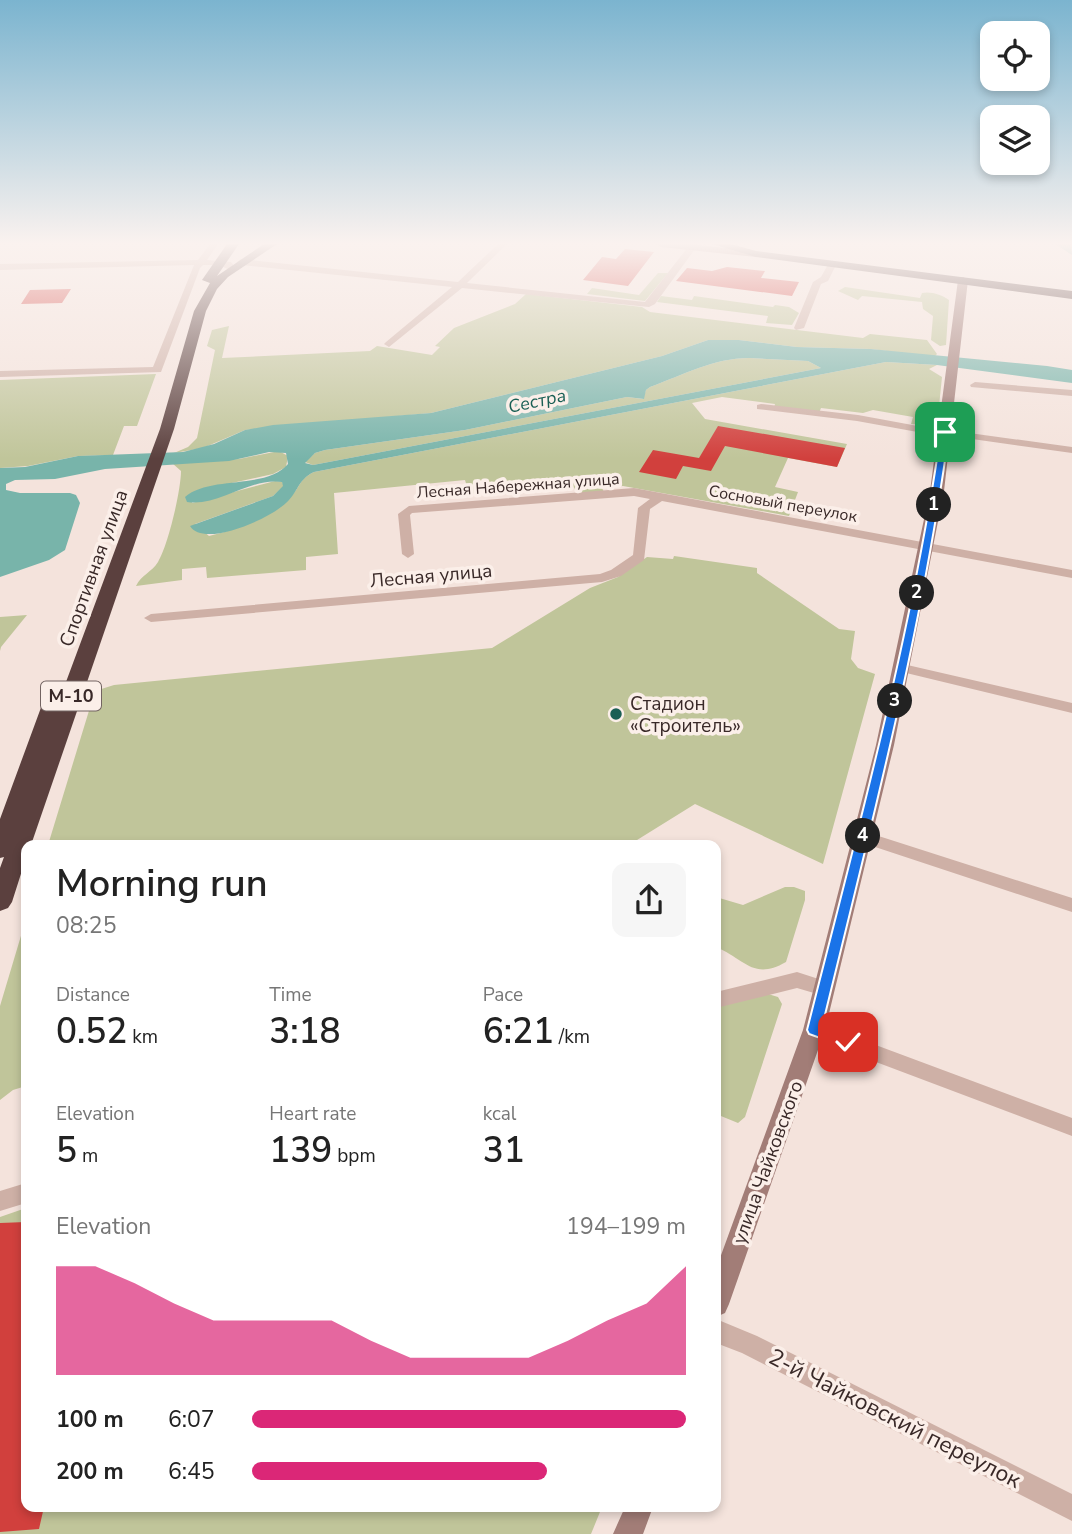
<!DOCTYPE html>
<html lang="en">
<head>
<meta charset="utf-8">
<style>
	:root { --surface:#fff; --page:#f6f6f6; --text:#222; --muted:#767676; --accent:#db2777 }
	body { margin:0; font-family:"Nunito Sans",sans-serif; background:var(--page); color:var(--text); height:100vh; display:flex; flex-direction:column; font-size:26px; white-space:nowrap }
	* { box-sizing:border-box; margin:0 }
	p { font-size:23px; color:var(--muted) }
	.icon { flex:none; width:38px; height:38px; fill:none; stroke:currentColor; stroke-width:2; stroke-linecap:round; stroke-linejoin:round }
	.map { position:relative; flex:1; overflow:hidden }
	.drawer { position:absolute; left:21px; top:840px; width:700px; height:672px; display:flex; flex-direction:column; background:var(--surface); border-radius:14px; box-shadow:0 4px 10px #0003 }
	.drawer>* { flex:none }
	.fabs { position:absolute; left:980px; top:21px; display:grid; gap:14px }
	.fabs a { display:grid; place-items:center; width:70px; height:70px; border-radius:14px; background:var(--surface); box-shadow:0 4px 10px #0003; font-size:35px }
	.pin { position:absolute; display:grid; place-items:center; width:60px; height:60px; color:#fff; margin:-30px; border-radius:14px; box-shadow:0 4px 10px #0006 }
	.km { position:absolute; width:35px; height:35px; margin:-18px; border-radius:50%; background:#222; color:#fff; font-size:19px; line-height:35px; text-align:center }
	.round { display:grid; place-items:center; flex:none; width:74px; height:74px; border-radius:14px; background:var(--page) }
	.overview { display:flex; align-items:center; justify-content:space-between; height:119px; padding:0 35px }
	h1 { font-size:38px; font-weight:600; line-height:52px }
	.figures { display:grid; grid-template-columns:repeat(3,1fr); gap:10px; height:119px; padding:7px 35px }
	.figures div { display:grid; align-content:center }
	.figures b { font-size:35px; font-weight:600 }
	.figures small { font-size:19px; font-weight:400 }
	.figures p { font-size:19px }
	.chart { height:196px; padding:14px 35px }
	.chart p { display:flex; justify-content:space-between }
	.chart svg { width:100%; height:126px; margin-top:7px; fill:var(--accent); opacity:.7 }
	ul { padding:0 35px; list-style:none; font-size:23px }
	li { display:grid; grid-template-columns:112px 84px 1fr; align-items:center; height:52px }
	li i { height:18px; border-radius:9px; background:var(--accent) }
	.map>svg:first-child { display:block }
	.green { fill:#c0c59a }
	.water { fill:#78b4aa; fill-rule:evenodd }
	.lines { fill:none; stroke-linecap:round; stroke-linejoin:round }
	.river { fill:#78b4aa; fill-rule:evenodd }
	.building { fill:#d1403d }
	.street { fill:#ceb0a6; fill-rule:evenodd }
	.secondary { fill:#a27d77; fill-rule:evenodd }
	.highway { fill:#5b403e; fill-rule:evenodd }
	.route { fill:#1a73e8; stroke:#fff; stroke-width:2 }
	.poi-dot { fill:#195f54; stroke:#fbefe9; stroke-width:2.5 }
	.labels { text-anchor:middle; stroke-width:7; stroke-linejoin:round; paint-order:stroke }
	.far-street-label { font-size:16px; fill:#392928; stroke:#fbefe9 }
	.far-water-label { font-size:18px; font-style:italic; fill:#195f54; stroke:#fbefe9 }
	.shield { fill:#fbefe9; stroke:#736462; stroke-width:2 }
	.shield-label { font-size:18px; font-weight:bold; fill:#392928 }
	.street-label { font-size:19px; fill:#392928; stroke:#fbefe9 }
	.poi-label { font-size:19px; fill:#392928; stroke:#fbefe9; text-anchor:start }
	.near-street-label { font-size:23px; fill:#392928; stroke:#fbefe9 }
</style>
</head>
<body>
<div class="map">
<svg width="1072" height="1534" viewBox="0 0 1072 1534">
	<rect width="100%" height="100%" fill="#f4e3dc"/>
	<path class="green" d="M658 273H668L645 301 587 294 592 288 639 295Z
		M845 287 920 298 922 293C931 291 942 295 949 300L946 345 940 346 931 340 933 316 923 309 922 302 862 296 858 300 838 291Z
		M526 294 642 307 650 312 863 338 870 334 927 340 937 354 934 357 871 349 797 347 739 340H708L662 356 431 413 245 430 203 448 174 453 188 447 197 438 215 350 207 346 212 330 229 326 222 358 370 351 377 346 432 355 440 347 435 346 454 328 515 304Z
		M661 296 692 300 694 296 773 307 775 305 789 307 799 313 792 325 766 323 768 316 657 302Z
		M749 358 808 361 821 368 313 465 305 462 315 453 325 450 465 430 627 397 643 399 646 390 650 387C683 375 714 358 749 358Z
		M886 362 937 365 929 369 942 377 937 426 911 424 913 417 873 410 863 413 821 408 819 413 774 408 775 404 722 397 692 403 705 419 847 444 837 467 788 458 775 487 798 492 789 516 623 486 602 488 604 492 577 494 573 486 469 494 465 480 334 493 338 554 306 557V570L207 578 206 567 182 569V580L136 586C141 575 152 572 158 562 168 546 181 490 181 471L172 463 239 459 279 451 288 456 286 467 273 474 195 491 192 503 275 481 282 482 284 486 273 496 195 524 209 536C238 530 270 515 292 495 301 486 299 479 314 472Z
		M156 374 137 426H124L113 455 78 456 28 466 0 468V380Z
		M674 556 757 568V573L839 629 855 631 851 659 858 668 875 674 823 864 695 804 629 845H48L95 691 114 685 492 648 590 588 618 577 647 557 673 559Z
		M27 615 1 647 0 651V617Z
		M785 887H794L805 891V900L786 962C753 981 745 959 716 947V897L743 905Z
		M26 919V1086L13 1090 0 1100V1006Z
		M768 994 778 997 782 1004 745 1117 738 1123 716 1114V1007Z
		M26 1208V1507H602L591 1534H0V1217Z"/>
	<path class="water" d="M708 340H739L797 347 871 349 1047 366 1072 370V383L937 365 886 362 314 472C299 479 299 489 289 500 275 517 204 549 190 526L273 496 283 486 282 482C250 477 219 507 187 502L185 497C210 475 266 490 288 464L286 453 269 452 229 461 105 469 55 479 15 480 6 484V490L20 493H70L76 495 80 503 65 550 49 560 0 577V468L25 467 78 456 183 452 214 444 245 430 273 425 431 413 662 356ZM749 358 808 361 821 368 313 465 305 463 315 453 325 450 465 430 627 397 644 399 646 390 650 387C683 375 714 358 749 358Z"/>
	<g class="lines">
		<path class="river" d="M1055 244H1071L1072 255Z"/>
	</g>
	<path class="building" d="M625 249 654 252 628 286 583 280 602 257 616 259Z
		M727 267 765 271 761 278 799 282 792 296 676 281 687 268 712 271Z
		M71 289 62 303 21 304 30 290Z
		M718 426 845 448 837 467 725 446 711 471 683 466 676 479 639 472 653 450 699 458Z
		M26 1222V1507H44L39 1529 0 1532V1223Z"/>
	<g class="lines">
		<path class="street" d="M210 244H218L207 260 231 262 236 268 232 271 219 265H203L200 268 161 372 0 377V371L153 367 194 265 0 270V264L198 260Z
			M498 244H507L467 283 645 302 688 247 695 249 655 304 649 307 462 288 389 347 384 344 386 342 452 287 241 265 237 262 241 259 458 282Z
			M830 261 837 263 828 281 821 284 804 328 796 330 794 328 813 282 821 277Z
			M975 382 1072 390V396L971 387 970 385Z
			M761 404 858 415 945 431 951 434 945 437 857 421 757 409V405Z
			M962 432 1072 447V453L958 437 956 435Z
			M634 488 1072 570V578L662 501 650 509 644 560 621 576 602 582 151 622 144 618 151 614 600 574 611 570 633 555 638 508 650 499 634 496 412 513 410 515 414 554 408 558 402 554 398 514 409 506Z
			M903 664 1072 703V713L898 671 896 668Z
			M863 831 1072 898V912L857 841 855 837 857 833Z
			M797 972 831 983 833 988 831 993 824 996 797 988 716 1008V992Z
			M814 1022 1072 1118V1136L807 1036 804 1030 807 1024Z
			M26 1183V1203L0 1211V1191Z
			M716 1319 757 1336 1072 1494V1521L742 1353 716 1343Z"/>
		<path class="secondary" d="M656 244H687L756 251 761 254 756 257 661 247Z
			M963 277 968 280 944 491 894 745 825 1030 729 1304 725 1313 716 1317V1269L803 1030 876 745 930 491 958 280Z
			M625 1507H653L643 1534H613Z"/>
		<path class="highway" d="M227 244H239L217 276 264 244H277L228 277 217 289 206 311 174 429 31 845H26V858L12 902 8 908 0 911V868L4 857 0 858V819L46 694 49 690H63L160 429 194 311 210 283 202 280Z
			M712 244H731L756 251 1072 291V299L756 257Z"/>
	</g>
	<linearGradient id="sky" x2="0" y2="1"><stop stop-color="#7bb4cf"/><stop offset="0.53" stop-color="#faf2ef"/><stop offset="1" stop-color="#faf2ef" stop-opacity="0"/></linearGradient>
	<rect width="1072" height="459" fill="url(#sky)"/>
	<path class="route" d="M945 430 949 432C922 633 870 830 822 1027L853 1038 855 1042 848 1048 809 1034 807 1030C857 832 912 634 941 432Z"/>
	<circle class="poi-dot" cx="616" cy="714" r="7"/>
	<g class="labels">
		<g class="far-street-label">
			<text transform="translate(518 485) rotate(-4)" y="6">Лесная Набережная улица</text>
			<text transform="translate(783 503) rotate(10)" y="6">Сосновый переулок</text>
		</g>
		<g class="far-water-label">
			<text transform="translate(537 401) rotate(-12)" y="6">Сестра</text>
		</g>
		<rect class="shield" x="41" y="681.5" width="60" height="29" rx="5"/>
		<g class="shield-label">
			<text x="71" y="702">М-10</text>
		</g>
		<g class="street-label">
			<text transform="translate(93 568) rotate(-70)" y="7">Спортивная улица</text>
			<text transform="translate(431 575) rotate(-5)" y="7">Лесная улица</text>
			<text transform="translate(767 1162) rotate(-70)" y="7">улица Чайковского</text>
		</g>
		<g class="poi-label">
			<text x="630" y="710">Стадион<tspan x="630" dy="22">«Строитель»</tspan></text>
		</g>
		<g class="near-street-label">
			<text transform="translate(895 1418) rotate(27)" y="8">2-й Чайковский переулок</text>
		</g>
	</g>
</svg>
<div class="fabs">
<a><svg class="icon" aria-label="locate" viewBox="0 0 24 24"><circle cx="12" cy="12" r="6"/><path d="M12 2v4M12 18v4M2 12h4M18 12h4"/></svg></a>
<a><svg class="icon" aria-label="layers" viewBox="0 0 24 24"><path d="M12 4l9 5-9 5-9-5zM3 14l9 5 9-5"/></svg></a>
</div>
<div class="pin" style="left:945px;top:432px;background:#1e9e55"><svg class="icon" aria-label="arrive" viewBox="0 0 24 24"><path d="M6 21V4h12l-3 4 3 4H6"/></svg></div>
<div class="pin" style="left:848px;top:1042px;background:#d93025"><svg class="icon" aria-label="check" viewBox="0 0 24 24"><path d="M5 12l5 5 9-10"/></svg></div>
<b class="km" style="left:934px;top:505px">1</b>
<b class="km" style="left:917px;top:593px">2</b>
<b class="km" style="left:895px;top:701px">3</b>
<b class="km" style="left:863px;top:836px">4</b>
<section class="drawer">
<div class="overview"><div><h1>Morning run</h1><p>08:25</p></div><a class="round"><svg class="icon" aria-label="share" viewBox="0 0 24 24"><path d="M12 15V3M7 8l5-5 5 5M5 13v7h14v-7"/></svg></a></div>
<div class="figures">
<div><p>Distance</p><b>0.52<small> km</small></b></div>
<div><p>Time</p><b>3:18</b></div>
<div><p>Pace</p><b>6:21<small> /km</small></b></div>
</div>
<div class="figures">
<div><p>Elevation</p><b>5<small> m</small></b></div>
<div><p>Heart rate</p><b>139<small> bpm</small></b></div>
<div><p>kcal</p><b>31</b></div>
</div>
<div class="chart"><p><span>Elevation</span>194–199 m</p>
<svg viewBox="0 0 160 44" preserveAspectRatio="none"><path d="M0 44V6L10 6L20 12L30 19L40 25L50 25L60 25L70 25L80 32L90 38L100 38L110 38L120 38L130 32L140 25L150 19L160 6V44z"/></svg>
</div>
<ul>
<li><b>100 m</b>6:07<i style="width:100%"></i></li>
<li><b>200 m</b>6:45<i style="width:68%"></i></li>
</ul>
</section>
</div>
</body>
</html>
